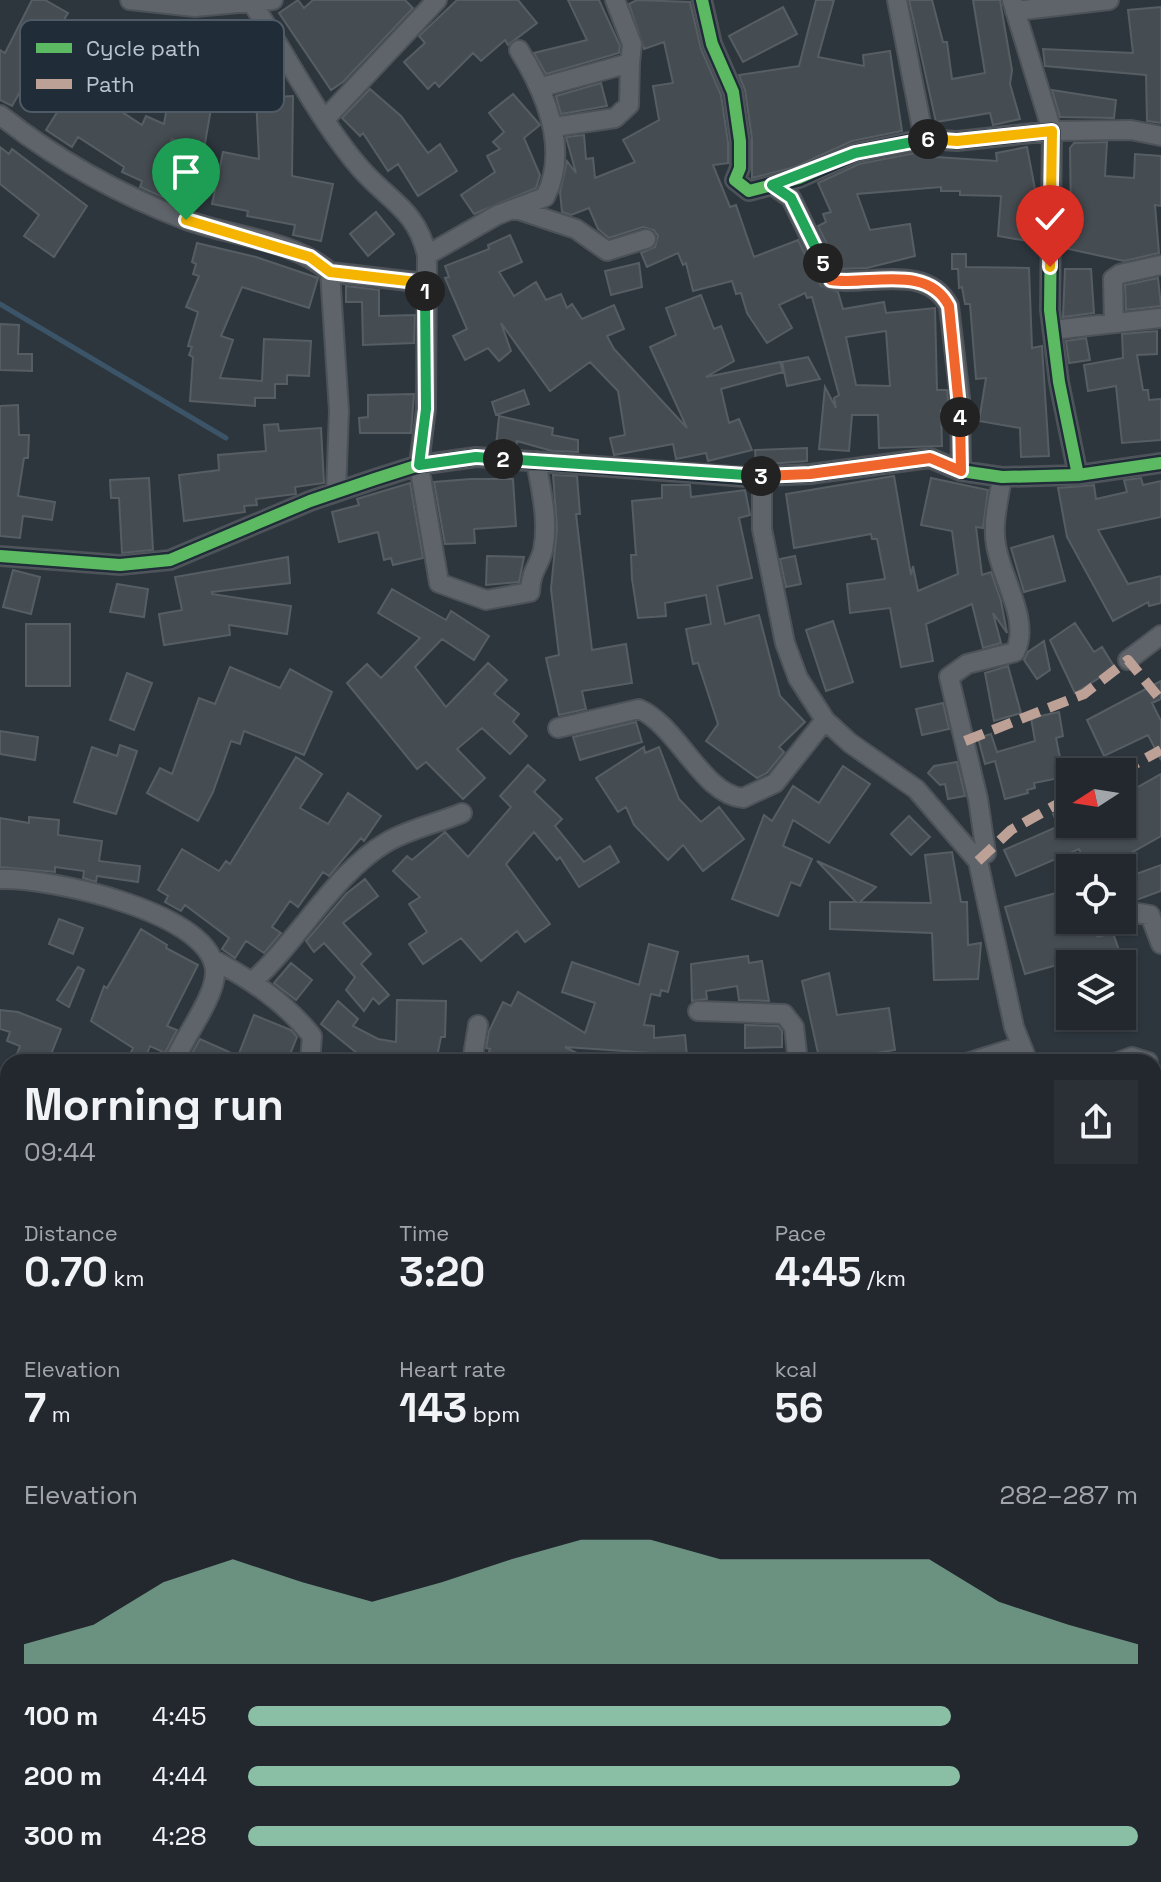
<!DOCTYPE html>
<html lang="en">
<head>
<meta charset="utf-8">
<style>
	:root { --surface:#22282e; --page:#2a3036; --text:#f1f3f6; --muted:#a2a6aa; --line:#3f444a; --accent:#8abfa5 }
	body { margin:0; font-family:"Space Grotesk",sans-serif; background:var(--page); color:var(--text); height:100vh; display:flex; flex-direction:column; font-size:30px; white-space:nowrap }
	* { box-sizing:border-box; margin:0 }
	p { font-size:26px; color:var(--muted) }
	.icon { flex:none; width:44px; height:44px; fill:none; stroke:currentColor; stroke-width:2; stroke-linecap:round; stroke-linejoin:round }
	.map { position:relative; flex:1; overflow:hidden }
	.panel { position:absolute; left:0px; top:1054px; width:1162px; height:828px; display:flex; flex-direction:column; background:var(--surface); border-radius:24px 24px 0 0; box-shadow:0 2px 6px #0004,0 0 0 2px var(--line) }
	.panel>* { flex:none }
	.needle { width:52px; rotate:258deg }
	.tools { position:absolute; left:1056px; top:758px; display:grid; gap:16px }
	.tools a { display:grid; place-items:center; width:80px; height:80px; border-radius:0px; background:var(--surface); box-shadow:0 2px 6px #0004,0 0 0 2px var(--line); font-size:40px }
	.pin { position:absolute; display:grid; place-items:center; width:68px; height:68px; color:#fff; margin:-82px -34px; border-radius:50% 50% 50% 0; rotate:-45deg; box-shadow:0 0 8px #0007 }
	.pin .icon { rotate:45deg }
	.km { position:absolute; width:40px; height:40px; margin:-20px; border-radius:50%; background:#222; color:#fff; font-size:22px; line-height:40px; text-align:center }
	.round { display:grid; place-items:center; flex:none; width:84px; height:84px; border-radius:0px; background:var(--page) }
	.overview { display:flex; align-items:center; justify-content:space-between; height:136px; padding:0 24px }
	h1 { font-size:44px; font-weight:700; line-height:60px }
	.stats { display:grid; grid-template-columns:repeat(3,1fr); gap:12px; height:136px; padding:8px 24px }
	.stats div { display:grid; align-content:center }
	.stats b { font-size:40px; font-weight:700 }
	.stats small { font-size:22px; font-weight:400 }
	.stats p { font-size:22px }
	.chart { height:224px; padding:16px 24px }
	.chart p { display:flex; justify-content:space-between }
	.chart svg { width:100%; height:144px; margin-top:8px; fill:var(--accent); opacity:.7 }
	ul { padding:0 24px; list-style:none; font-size:26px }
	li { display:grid; grid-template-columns:128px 96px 1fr; align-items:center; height:60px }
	li i { height:20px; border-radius:10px; background:var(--accent) }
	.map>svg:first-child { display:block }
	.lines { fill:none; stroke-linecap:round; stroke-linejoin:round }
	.stream { stroke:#3c5468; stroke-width:5 }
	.building { fill:#464d52; stroke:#565e64; stroke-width:2; fill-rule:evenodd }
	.street-casing { stroke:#4c5257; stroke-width:22 }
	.highway-casing { stroke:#4a5258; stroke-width:36 }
	.street { stroke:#5e646a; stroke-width:18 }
	.highway { stroke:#63676a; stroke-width:32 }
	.quiet { stroke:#bda197; stroke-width:10; stroke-dasharray:20 10; stroke-linecap:butt }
	.cycleway-casing { stroke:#202d38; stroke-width:17 }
	.cycleway { stroke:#5cba63; stroke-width:12 }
	.split-1-casing { stroke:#fff; stroke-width:16 }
	.split-2-casing { stroke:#fff; stroke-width:16 }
	.split-3-casing { stroke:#fff; stroke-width:16 }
	.split-4-casing { stroke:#fff; stroke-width:16 }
	.split-5-casing { stroke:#fff; stroke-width:16 }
	.split-6-casing { stroke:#fff; stroke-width:16 }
	.split-7-casing { stroke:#fff; stroke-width:16 }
	.split-1 { stroke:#f5b400; stroke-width:10 }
	.split-2 { stroke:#22a559; stroke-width:10 }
	.split-3 { stroke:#22a559; stroke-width:10 }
	.split-4 { stroke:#f0652b; stroke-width:10 }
	.split-5 { stroke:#f0652b; stroke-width:10 }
	.split-6 { stroke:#22a559; stroke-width:10 }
	.split-7 { stroke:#f5b400; stroke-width:10 }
	.key { fill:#202d38; stroke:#4e5a65; stroke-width:2 }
	.key-label { font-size:22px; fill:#b9c3cd }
</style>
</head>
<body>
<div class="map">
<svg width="1161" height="1882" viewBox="0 0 1161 1882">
	<rect width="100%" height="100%" fill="#2d363d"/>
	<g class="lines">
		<path class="stream" d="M0 304 226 438"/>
	</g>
	<path class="building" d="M32 0H45L68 13 50 43 54 45 46 60 40 57 12 106 0 100V50L5 53Z
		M298 0 304 8 313 0H405L413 8 343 82 331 90 279 13Z
		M457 0H518L537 23 508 45 505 40 481 61 473 53 439 87 435 82 428 89 404 62 425 43 419 36Z
		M568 0H599L620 46 619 53 546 74 534 53 587 40Z
		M637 0 690 2 701 49 721 95 728 142V163L713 165 730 207 736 205 754 257 798 240 821 286 838 292 843 309 884 302 886 313 935 308 937 390H947L948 399V410H941L942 446 879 448 878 415H852L849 451 819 449 825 387 836 408 834 398 839 395 812 297 807 298 805 293 779 305 792 328 767 343 747 313 741 293 736 294 732 281 693 291 686 263 683 265 678 253 647 267 641 253 655 247 658 236 654 230 643 227 609 238 598 229 589 208 571 215 562 212 560 192 567 161 576 173 566 137 584 135 586 159 593 158 595 178 635 162 623 140 659 120 653 86 673 83 664 42 644 49 629 4ZM886 331 890 386 856 385 846 337Z
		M816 0H834L818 57 864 66 863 55 890 51 902 131 852 141 795 167 752 178V139L745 90 739 75 799 66Z
		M909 0H932L943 42H947L952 79 985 73 973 0H1000L1012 70 1010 84 1020 119 993 125 990 113 936 122Z
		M783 7 797 34 743 62 729 36Z
		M1161 7V123L1147 121 1146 75 1045 66 1043 49 1133 53 1128 10Z
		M197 39 256 45 254 61 220 57 204 149 172 139 156 177 173 184 167 199 140 187 142 181 122 172 124 167 78 137 72 147 46 130 83 71 75 69 81 47 119 57 107 102 142 125 146 116 164 124 171 85 188 88 190 77H193Z
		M601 83 607 106 561 114 556 96Z
		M370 89 401 116 428 153 440 144 457 171 418 196 398 164 388 171 363 133 360 136 342 118Z
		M1052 90 1116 100 1114 118 1060 117Z
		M513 94 540 125 524 138 540 175 536 188 474 214 461 195 495 172 487 156 500 149 493 142 504 132 489 113Z
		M293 96 292 176 333 184 321 241 293 235 295 225 247 216 248 211 212 204 223 152 259 159 256 98Z
		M1107 142 1105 176 1134 178 1135 154 1161 156V206L1155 205 1159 253 1124 261 1064 248 1063 223 1071 221 1070 148 1074 143Z
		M0 147 9 154 12 149 87 206 54 257 24 236 39 215 0 184Z
		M1027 147 1039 210V243L998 236 1001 196 960 195V191H941V187L857 194 870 230 910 224 915 256 867 268 839 269 818 226 826 222 823 214 831 212 818 183 859 164 925 151 935 152 936 157 997 161 996 153Z
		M376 212 394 234 368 256 350 234Z
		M510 235 522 262 499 272 514 296 536 282 546 300 561 294 567 308 572 304 582 319 614 305 624 329 607 336 614 349 687 428 650 347 676 335 666 308 701 295 714 329 721 326 734 361 706 377 780 362 783 372 721 389 729 423 739 419 752 450 708 461 706 453 676 459 673 444 614 455 610 438 625 435 618 391 590 362 550 391 501 323 511 351 499 361 488 348 465 360 453 336 467 329 445 278 449 277 445 266 489 249 488 245Z
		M197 243 256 257 318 278 309 308 242 287 221 336 233 340 220 378 262 381 264 339 311 341 309 376 287 375V384H275V398H255V406L190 401 193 357 189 355 192 347 188 346 198 312 186 307 199 276 193 274 196 264 192 262Z
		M952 254H966V267L1029 268 1032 348 1042 346 1049 456 1021 457 1020 428 979 421 986 378 976 379 970 304H965L962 287 959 288 958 269H952Z
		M639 263 642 287 611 295 605 271Z
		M1065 269H1091L1094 313 1063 317Z
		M1158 278 1161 306 1126 310 1125 285Z
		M346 286 379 290V316L415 315 414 343 363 345 362 302H346Z
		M0 324 19 325 18 354H32V371L0 370Z
		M1157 331V354L1137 355 1143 390H1148L1149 400 1161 399V440L1122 443 1116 386 1088 391 1084 365 1123 358 1122 334Z
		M1086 338 1090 360 1069 363 1066 341Z
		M808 357 820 379 787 386 782 362Z
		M524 390 529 404 496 415 492 402Z
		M414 394 411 433H360L359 418 368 417V395Z
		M18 405 19 435H29L28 458H24L18 496 55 502 52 520 23 516 20 538 0 536V406Z
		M499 416 553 428 552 435 578 440V452L552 451 517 441 516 448 496 446Z
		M278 424 279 431 321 428 324 483 295 487 296 494 256 499 257 505 244 506 245 512 184 521 179 475 219 470 218 455 266 451 264 425Z
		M807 448V461L756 465 755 450Z
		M553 475 577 476 580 514H576L592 650 626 644 632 683 582 691 586 709 559 715 546 658 559 655 551 589 557 528Z
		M894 476 911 575 913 566 918 591 958 574 952 531 921 525 931 478 988 490 983 528 976 527 982 575 991 572 1001 601 1007 633 993 613 1001 643 983 648 972 604 926 624 933 661 901 667 890 608 850 613 847 584 885 579 877 539H872L871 534 794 548 786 494Z
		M149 478 153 550 122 553 119 498H111L110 480Z
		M1141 478 1143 485 1161 481V517L1098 530 1128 584 1161 576V603L1149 606 1148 602 1113 621 1067 537 1058 488 1094 485 1096 499 1127 492 1124 480Z
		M471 479H513L516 526 474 529 475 543 445 544 434 482Z
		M410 483 423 558 393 565 391 558 384 560 378 532 339 542 332 512 359 505 357 499Z
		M662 485H690L691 497 745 490 750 515 739 518 752 578 717 586 725 624 759 615 780 696 805 722 779 747 784 752 767 773 757 778 706 741 718 724 698 663 693 664 686 629 711 624 706 595 665 603 666 616 638 618 632 579 631 555H636L632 501 662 498Z
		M1053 536 1065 581 1024 592 1011 548Z
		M487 556 524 557 519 582 486 585Z
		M795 556 801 584 786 587 780 559Z
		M288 557 290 583 212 592V594L291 606 287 634 229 625 230 635 164 645 159 614 182 610 175 577Z
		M13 570 40 577 31 614 3 607Z
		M117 584 148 589 144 617 110 612Z
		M392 589 446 620 451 611 489 636 474 660 442 639 415 667 446 707 488 663 507 680 494 694 519 714 513 722 527 736 510 754 482 728 457 749 485 778 463 799 426 762 417 769 347 683 367 664 381 678 420 638 378 613Z
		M833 621 853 682 826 691 806 630Z
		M1075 623 1094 652 1102 647 1115 668 1075 693 1050 640Z
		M26 624H70V686H26Z
		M1044 641 1050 670 1037 679 1024 660 1028 652Z
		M1008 666 1021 713 994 721 985 673Z
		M230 667 280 688 290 669 332 692 304 755 244 731 240 744 231 741 213 792 198 821 147 793 160 768 172 774 199 698 215 704Z
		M127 673 152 683 134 730 110 720Z
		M1161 681V699L1152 703 1161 721V760L1148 735 1104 756 1087 720Z
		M943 703 949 729 922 735 916 709Z
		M1059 712 1063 736 1056 738 1064 777 1034 783 1035 788 1027 790 1028 793 1005 799 995 761 985 764 978 738 991 734 997 752 1035 741 1031 718Z
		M636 722 642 742 580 760 573 737Z
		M0 731 38 737 35 760 0 754Z
		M120 745 137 751 116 814 74 802 92 747 117 756Z
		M644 747 645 753 659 747 679 799 701 822 719 807 744 839 703 871 683 845 668 860 634 825 626 807 618 812 596 778Z
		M296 757 322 774 300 808 328 824 348 793 381 816 364 841 361 838 329 876 323 872 298 907 290 901 272 927 281 933 264 953 246 941 235 958 222 949 229 938 185 905 181 911 165 902 168 896 158 890 182 849 219 871 226 861 230 864Z
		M957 762 965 796 948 799 945 784 940 785 928 773 934 766Z
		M528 765 545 780 534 792 562 819 555 826 584 862 610 846 619 862 579 887 560 857 557 860 534 832 506 864 550 924 525 942 517 931 481 961 461 938 423 964 409 944 427 932 409 904 420 897 393 871 407 856 412 860 445 832 468 857 511 807 500 796Z
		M843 766 870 784 829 843 793 820 783 846 812 859 800 886 791 882 778 916 732 899 764 815 772 821 793 786 819 803Z
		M1161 774V836L1104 868H1088L1079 849 1016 876 1004 850 1059 826 1053 814 1070 806V824H1133L1122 804V796Z
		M909 816 930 837 911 855 891 834Z
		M29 817 59 820 58 835 102 841 99 861 140 866 138 882 97 876 96 882 83 878 84 871 55 867V872L0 867V818L29 823Z
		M952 852 961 902H967L968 945 981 943 978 979 934 980 932 933 830 929V902H856L817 861 876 887 860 902 931 903 925 855Z
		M1161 865V891L1122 905V879Z
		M365 879 378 896 343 923 371 954 361 964 389 995 379 1004 373 998 364 1011 346 990 355 977 324 943 314 952 306 941 346 894Z
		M1070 889V920L1075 935 1089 930 1098 937 1113 933 1120 953 1090 962 1086 949 1061 956 1064 963 1025 974 1005 907Z
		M59 919 83 928 73 954 49 944Z
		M141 929 167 945 166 948 198 965 167 1026 177 1030 165 1053 150 1046 144 1062H126L133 1048 91 1021 104 986 107 988Z
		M649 944 678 952 668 992 661 990 660 996 651 994 644 1025 654 1026V1038L685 1035 687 1056 666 1057V1054L565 1047 594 1062H485L490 1049 486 1048 489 1031 503 1002 511 1006 518 992 585 1033 595 1003 562 992 572 962 639 985Z
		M748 956 749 963 762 961 769 1001 739 1000 737 986 706 991 707 999 692 1001 691 964Z
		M291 963 312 980 296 1000 274 983Z
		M78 967 84 970 69 1007 57 1000Z
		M829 973 837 1015 889 1008 895 1050 845 1058 846 1062H820L802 981Z
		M397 1000 446 1001 445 1037H441L436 1062H368L321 1024 338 1001 358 1019 353 1026 378 1039 396 1042Z
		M0 1010 18 1012 61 1029 48 1062H14L20 1046 7 1041 10 1032 0 1029Z
		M254 1015 291 1030 297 1037 287 1062H187L200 1039 238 1056Z
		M745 1025 778 1026 782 1031V1047L745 1048Z"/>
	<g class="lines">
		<g class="street-casing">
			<path id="street" d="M130 0 195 7 273 0
				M702 0 712 44 733 92 740 141V168L735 180 749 191 799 178 855 153 924 139 957 141 1052 131 1050 310 1059 382 1078 475
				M897 0 924 139
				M1012 0 1052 131 1131 130 1161 136
				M252 3C286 54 322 125 361 169 389 201 416 209 427 255L426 409 419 465 439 583 486 600 530 592C531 569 539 567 543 550 549 521 541 490 536 461
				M1015 11 1109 0
				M542 87 630 63 632 44 615 0
				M0 115C57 160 118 194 186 220 233 237 291 239 330 272L339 411 336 492
				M326 118 437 0
				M554 127 615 118 629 105 630 63
				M772 185 791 198 831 280C869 286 927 263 949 306L960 398 961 471
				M516 209 576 229 607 251 646 239
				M427 255 497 215 545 197C570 149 545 92 519 50
				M330 272 425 283
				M1114 323 1113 279 1120 274 1161 265
				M1053 330 1161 318
				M762 476V529L785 643 798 678 825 720 850 743 916 789 978 861 1014 1027 1028 1062
				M0 556 120 565 170 560 310 501 375 479 419 465 476 457 746 477 810 474 930 458 961 471 1002 477 1078 475 1161 463
				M1128 660 1161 635
				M558 728 639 709C678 726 703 795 743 798L775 783 825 720
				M986 853 978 799 949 677 967 664 1015 652C1031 621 1001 578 996 545 992 523 999 498 1002 477
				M0 879C47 877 218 913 215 974 214 999 184 1037 174 1062
				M1122 918 1138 913 1150 915 1161 944
				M1100 925 1115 920
				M212 959C250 979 285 1002 312 1036L310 1062
				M253 981C299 940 334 873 387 842 409 829 438 823 462 813
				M698 1011 784 1014 794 1027 798 1062
				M472 1062 478 1025
				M970 1062 1021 1046
				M1118 1062 1132 1057 1148 1062
				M0 1097H8
				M1154 1354 1161 1376
				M1154 1549 1161 1546
				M1154 1607 1161 1638
				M1154 1825 1161 1808
				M0 1835 8 1836
				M257 1874H270
				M389 1874V1882
				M788 1874V1882
				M1024 1874 1025 1882
				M0 1879 8 1856
				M559 1882 561 1874
				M1134 1882 1137 1874"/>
		</g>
		<g class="highway-casing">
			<path id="highway" d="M1154 1124 1161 1122
				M1154 1184 1161 1181
				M0 1497 8 1494
				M0 1552 8 1549"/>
		</g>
		<use href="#street" class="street"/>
		<use href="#highway" class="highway"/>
		<path class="quiet" d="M965 741 1084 694 1128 660 1161 700
			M1120 772 1161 750
			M978 861 1011 830 1070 797"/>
		<g class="cycleway-casing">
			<path id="cycleway" d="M702 0 712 44 733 92 740 141V168L735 180 749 191 799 178 855 153 924 139 957 141 1052 131 1050 310 1059 382 1078 475
				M0 556 120 565 170 560 310 501 375 479 419 465 476 457 746 477 810 474 930 458 961 471 1002 477 1078 475 1161 463"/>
		</g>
		<use href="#cycleway" class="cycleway"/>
	</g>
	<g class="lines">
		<g class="split-1-casing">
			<path id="split-1" d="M186 220 310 257 330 272 425 283V291"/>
		</g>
		<g class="split-2-casing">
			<path id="split-2" d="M425 291 426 409 419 465 476 457 503 459"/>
		</g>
		<g class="split-3-casing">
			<path id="split-3" d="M503 459 761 476"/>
		</g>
		<g class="split-4-casing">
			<path id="split-4" d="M761 476 810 474 930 458 961 471 960 417"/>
		</g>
		<g class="split-5-casing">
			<path id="split-5" d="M823 263 831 280C869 286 927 263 949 306L960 417"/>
		</g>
		<g class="split-6-casing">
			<path id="split-6" d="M823 263 791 198 772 185 855 153 928 139"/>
		</g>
		<g class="split-7-casing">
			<path id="split-7" d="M928 139 957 141 1052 131 1050 267"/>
		</g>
		<use href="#split-1" class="split-1"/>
		<use href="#split-2" class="split-2"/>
		<use href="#split-3" class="split-3"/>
		<use href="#split-4" class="split-4"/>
		<use href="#split-5" class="split-5"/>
		<use href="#split-6" class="split-6"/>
		<use href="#split-7" class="split-7"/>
	</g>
	<rect x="20" y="20" width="264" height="92" rx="12" class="key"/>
	<rect x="36" y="43" width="36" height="10" fill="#5cba63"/>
	<rect x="36" y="79" width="36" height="10" fill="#bda197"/>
	<g class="key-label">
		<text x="86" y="56">Cycle path</text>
		<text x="86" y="92">Path</text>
	</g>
</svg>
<div class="tools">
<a><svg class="needle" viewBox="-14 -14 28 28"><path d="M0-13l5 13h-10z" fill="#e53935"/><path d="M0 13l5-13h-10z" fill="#a2a6aa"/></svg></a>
<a><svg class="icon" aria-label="locate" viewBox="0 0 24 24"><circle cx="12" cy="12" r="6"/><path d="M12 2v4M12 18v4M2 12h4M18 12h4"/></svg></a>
<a><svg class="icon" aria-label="layers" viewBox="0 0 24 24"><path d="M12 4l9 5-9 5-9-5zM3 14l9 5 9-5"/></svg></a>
</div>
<div class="pin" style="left:186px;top:220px;background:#1e9e55"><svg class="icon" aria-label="arrive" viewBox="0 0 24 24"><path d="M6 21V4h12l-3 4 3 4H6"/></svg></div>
<div class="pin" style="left:1050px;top:267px;background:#d93025"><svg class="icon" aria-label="check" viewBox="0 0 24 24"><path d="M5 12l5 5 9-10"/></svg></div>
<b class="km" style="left:425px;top:291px">1</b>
<b class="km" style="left:503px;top:459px">2</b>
<b class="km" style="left:761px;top:476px">3</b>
<b class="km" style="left:960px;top:417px">4</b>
<b class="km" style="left:823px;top:263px">5</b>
<b class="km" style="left:928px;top:139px">6</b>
<section class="panel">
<div class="overview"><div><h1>Morning run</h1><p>09:44</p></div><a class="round"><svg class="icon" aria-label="share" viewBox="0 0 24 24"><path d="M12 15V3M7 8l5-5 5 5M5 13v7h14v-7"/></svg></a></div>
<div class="stats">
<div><p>Distance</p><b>0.70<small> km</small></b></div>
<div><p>Time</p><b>3:20</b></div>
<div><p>Pace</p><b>4:45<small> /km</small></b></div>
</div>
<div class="stats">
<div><p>Elevation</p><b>7<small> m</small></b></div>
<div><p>Heart rate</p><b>143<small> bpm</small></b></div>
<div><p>kcal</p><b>56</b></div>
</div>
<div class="chart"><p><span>Elevation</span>282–287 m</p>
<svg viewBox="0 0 160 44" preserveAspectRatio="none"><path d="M0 44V38L10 32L20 19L30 12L40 19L50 25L60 19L70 12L80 6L90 6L100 12L110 12L120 12L130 12L140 25L150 32L160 38V44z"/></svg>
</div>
<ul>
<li><b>100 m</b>4:45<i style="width:79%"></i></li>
<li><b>200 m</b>4:44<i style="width:80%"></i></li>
<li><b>300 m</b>4:28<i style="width:100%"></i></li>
</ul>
</section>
</div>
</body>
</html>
